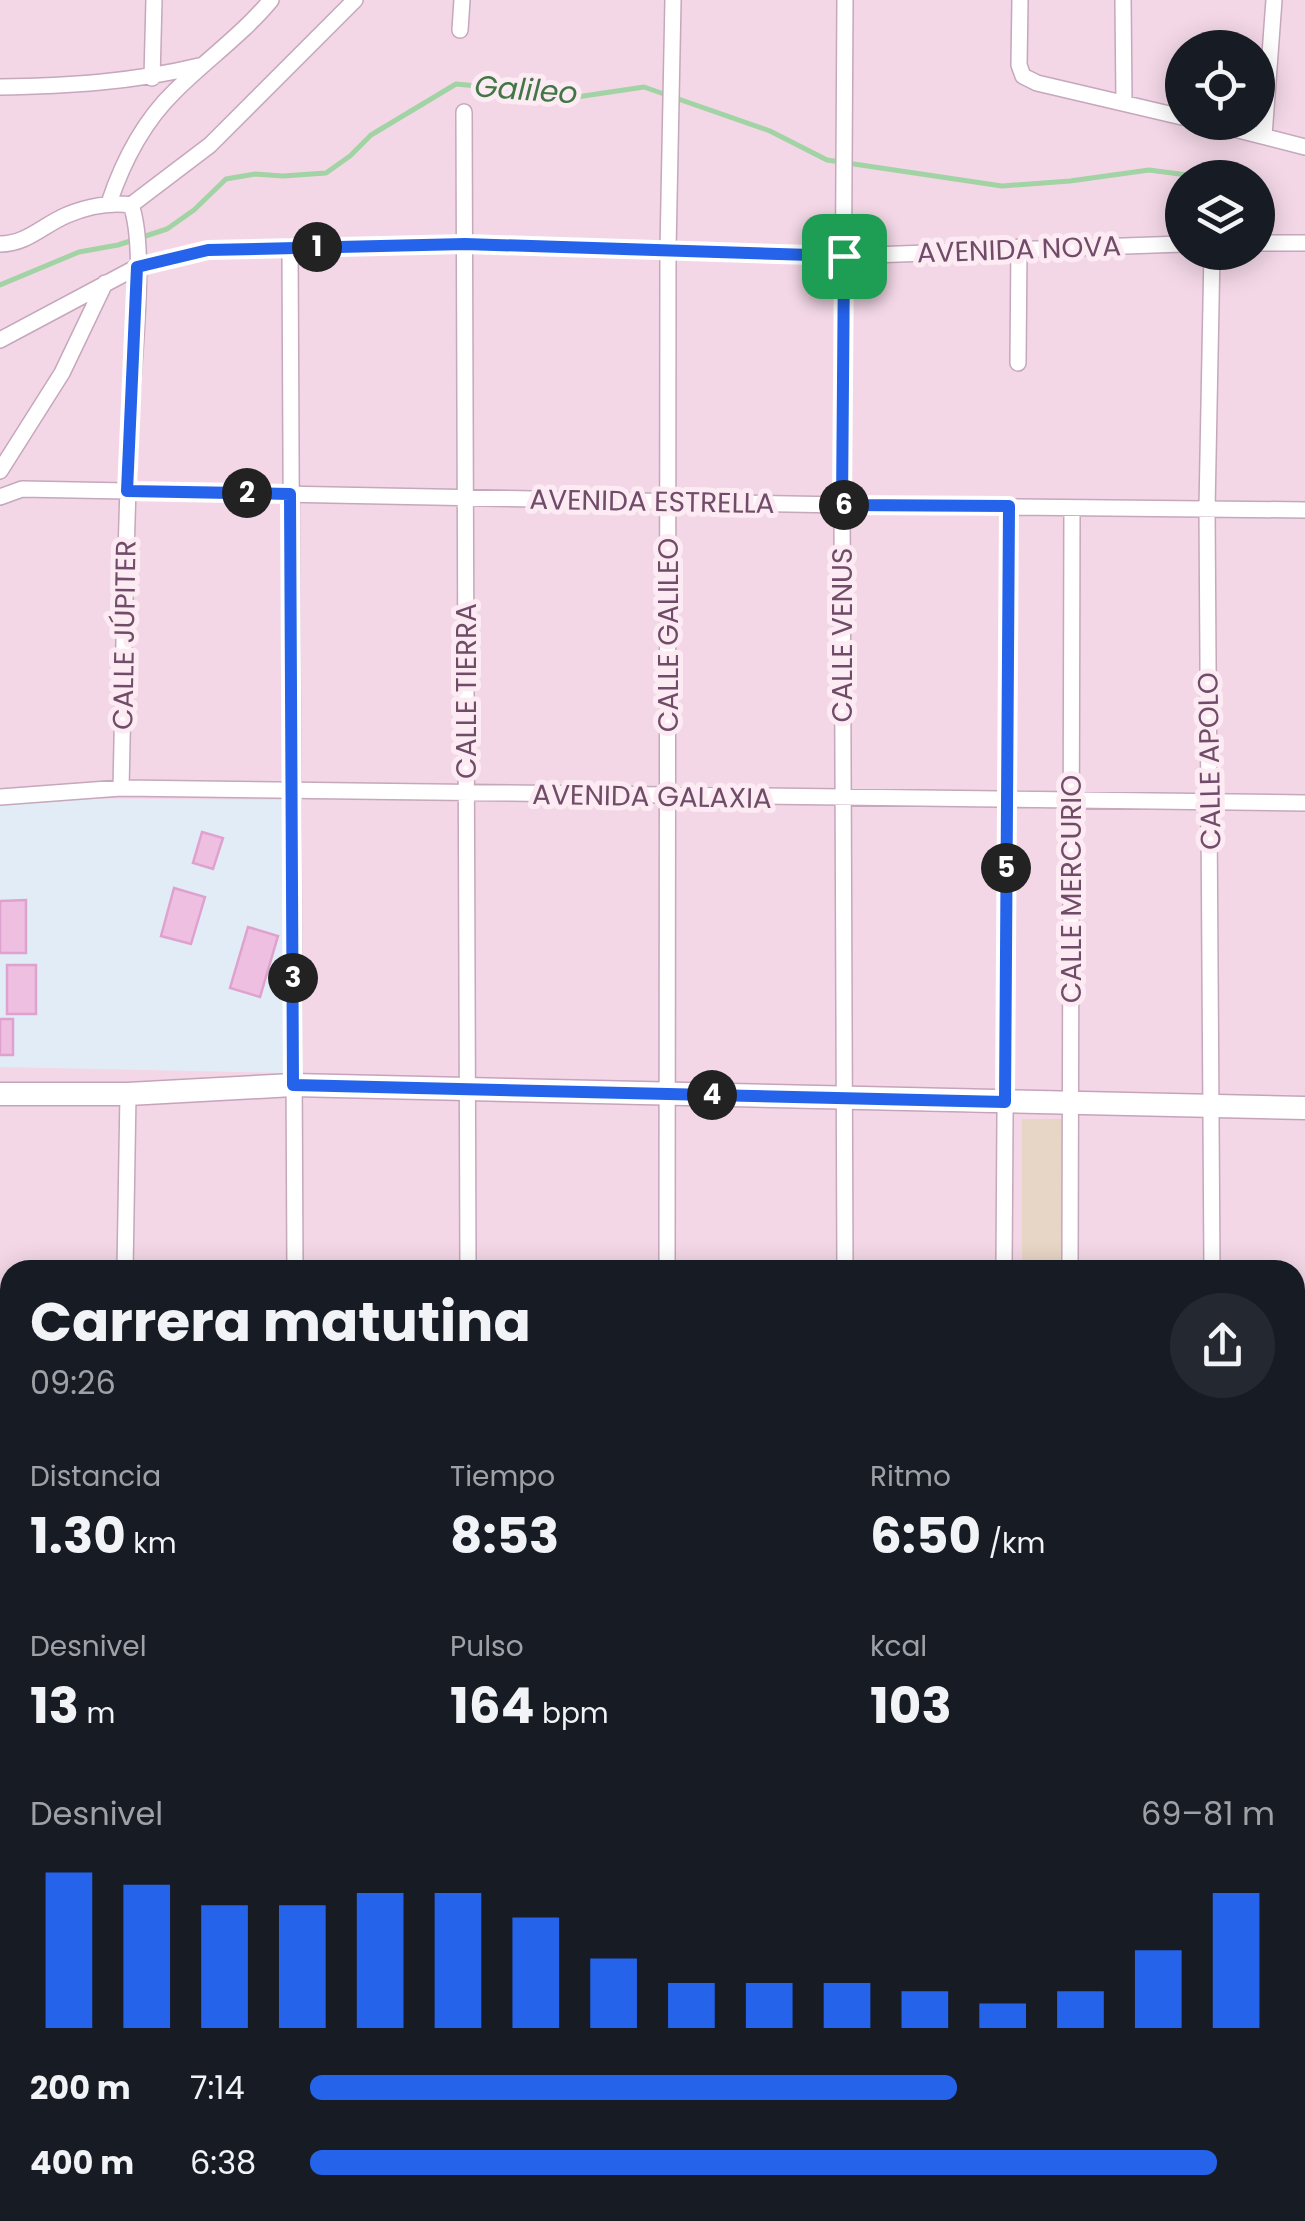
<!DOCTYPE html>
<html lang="es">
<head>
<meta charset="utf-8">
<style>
	:root { --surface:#171b24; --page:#242831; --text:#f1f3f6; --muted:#9ea1a6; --accent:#2563eb }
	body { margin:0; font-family:Poppins,sans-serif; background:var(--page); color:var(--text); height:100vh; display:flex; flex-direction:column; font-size:38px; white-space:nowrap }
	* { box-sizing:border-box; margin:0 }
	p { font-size:32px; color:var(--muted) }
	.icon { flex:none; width:55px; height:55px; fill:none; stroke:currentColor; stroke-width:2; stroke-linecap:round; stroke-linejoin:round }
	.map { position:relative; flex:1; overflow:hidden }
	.sheet { position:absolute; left:0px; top:1260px; width:1305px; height:962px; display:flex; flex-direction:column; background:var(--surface); border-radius:30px 30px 0 0; box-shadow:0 5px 25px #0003 }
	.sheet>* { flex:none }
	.controls { position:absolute; left:1165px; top:30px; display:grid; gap:20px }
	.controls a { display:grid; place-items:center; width:110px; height:110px; border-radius:50%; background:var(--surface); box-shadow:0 5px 25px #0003; font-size:50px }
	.pin { position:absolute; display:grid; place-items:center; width:85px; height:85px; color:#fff; margin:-42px; border-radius:20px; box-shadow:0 5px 15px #0006 }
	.km { position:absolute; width:50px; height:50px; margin:-25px; border-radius:50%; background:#222; color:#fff; font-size:28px; line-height:50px; text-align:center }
	.round { display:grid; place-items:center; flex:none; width:105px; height:105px; border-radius:52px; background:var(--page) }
	.head { display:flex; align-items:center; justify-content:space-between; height:170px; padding:0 30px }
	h1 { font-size:55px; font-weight:700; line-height:75px }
	.figures { display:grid; grid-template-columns:repeat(3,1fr); gap:15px; height:170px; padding:10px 30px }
	.figures div { display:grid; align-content:center }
	.figures b { font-size:50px; font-weight:700 }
	.figures small { font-size:28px; font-weight:400 }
	.figures p { font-size:28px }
	.chart { height:280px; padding:20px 30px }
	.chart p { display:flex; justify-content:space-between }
	.chart svg { width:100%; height:180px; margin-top:10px; stroke:var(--accent); stroke-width:6 }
	ul { padding:0 30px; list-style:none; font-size:32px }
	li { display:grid; grid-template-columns:160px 120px 1fr; align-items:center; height:75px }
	li i { height:25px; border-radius:12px; background:var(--accent) }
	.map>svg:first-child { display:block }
	.residential { fill:#f3d7e6; fill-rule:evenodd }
	.education { fill:#e2ecf7 }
	.green { fill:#e7d5c5 }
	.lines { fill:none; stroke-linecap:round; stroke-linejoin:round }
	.stream { stroke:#a2d3a5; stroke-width:5 }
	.building { fill:#eebfe0; stroke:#dfa1ce; stroke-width:2.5 }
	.street-casing { stroke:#c6a7bc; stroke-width:18 }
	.secondary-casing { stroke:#c7a3bb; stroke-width:25 }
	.path { stroke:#d2a2c5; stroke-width:4; stroke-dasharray:2.5 8; stroke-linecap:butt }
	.street { stroke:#fff; stroke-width:15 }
	.secondary { stroke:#fff; stroke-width:22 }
	.route-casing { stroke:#fff; stroke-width:20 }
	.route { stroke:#2563eb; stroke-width:12 }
	.labels { text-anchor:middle; stroke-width:10; stroke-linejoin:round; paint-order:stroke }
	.street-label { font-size:28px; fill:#714c68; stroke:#fdebf4 }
	.water-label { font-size:30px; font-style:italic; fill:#427645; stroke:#fdebf4 }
</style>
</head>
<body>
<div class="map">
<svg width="1305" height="2221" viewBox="0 0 1305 2221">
	<rect width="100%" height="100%" fill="#fae5f0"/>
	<path class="residential" d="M0 0H1305V2221H53L58 2212H1295V1270H10V1864L0 1869ZM1182 48H1258V122H1182ZM1182 178H1258V252H1182Z"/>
	<path class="education" d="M0 798 290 800 287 1073 0 1067Z"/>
	<path class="green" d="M1022 1119H1065V1270H1022Z"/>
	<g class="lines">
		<path class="stream" d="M1258 190 1263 192
			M0 285 79 252 118 245 167 229 194 210 226 179 255 174 283 176 326 173 350 156 371 135 456 84 499 88 527 96 570 98 644 87 770 131 827 160 1002 186 1070 181 1149 170 1210 178"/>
	</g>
	<path class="building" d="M202 832 223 838 213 869 193 863Z
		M174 888 205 897 191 944 161 936Z
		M26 900V953H0V901Z
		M248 927 278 936 260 997 230 988Z
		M7 965H36V1014H7Z
		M0 1019H13V1055H0Z"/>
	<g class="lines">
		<g class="street-casing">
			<path id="street" d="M845 0 842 505 845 1270
				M1020 0 1019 65 1023 76 1037 83 1182 117
				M1123 0 1124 103
				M460 30 462 0
				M152 78 154 0
				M0 87C68 86 133 82 199 66
				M464 112 468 1270
				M1207 122 1305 147
				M1264 136 1274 0
				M109 203C123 161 143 122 175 91 206 60 243 34 271 0
				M131 205 210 145 355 0
				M1258 243H1305
				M0 244C27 244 43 225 67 215 86 207 110 202 131 205 147 249 133 360 131 411 125 537 124 662 121 788
				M290 247 295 1270
				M1212 252 1207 509 1212 1270
				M0 340 137 267 207 250 465 244 843 256 1182 244
				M1018 363 1019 247
				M0 471 62 373 105 283
				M0 497 22 489 842 505 1305 510
				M0 797 121 788 1305 803
				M125 1270 128 1094
				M667 1270 668 250 673 0
				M1004 1270 1009 507
				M1070 1270 1072 508
				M0 1365H10
				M1295 1397H1305
				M0 1457 10 1449
				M0 1526 10 1538
				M0 1724 10 1744
				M1295 1801H1305
				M0 1859 10 1855
				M1295 1984H1305
				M0 2081 10 2045
				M667 2212V2221
				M847 2212V2221
				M930 2212V2221
				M1049 2212V2221
				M1213 2212V2221
				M342 2221 347 2212
				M453 2221 456 2212"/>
		</g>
		<g class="secondary-casing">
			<path id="secondary" d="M0 1094H128L293 1085 1305 1108"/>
		</g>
		<path class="path" d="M1295 1623H1305
			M478 2212 510 2221"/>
		<use href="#street" class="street"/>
		<use href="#secondary" class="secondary"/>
	</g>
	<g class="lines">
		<g class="route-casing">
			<path id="route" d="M465 244 844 256 842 505 1009 506 1005 1102 293 1085 290 494 127 491 137 267 208 250Z"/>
		</g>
		<use href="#route" class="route"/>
	</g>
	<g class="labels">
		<g class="street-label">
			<text transform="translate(1019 249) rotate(-2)" y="10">AVENIDA NOVA</text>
			<text transform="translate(652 501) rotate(1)" y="10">AVENIDA ESTRELLA</text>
			<text transform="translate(124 635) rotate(-89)" y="10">CALLE JÚPITER</text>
			<text transform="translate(668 635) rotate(-90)" y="10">CALLE GALILEO</text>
			<text transform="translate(842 635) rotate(-90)" y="10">CALLE VENUS</text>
			<text transform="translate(466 691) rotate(-90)" y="10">CALLE TIERRA</text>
			<text transform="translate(1209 761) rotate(-91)" y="10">CALLE APOLO</text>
			<text transform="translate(652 796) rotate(1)" y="10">AVENIDA GALAXIA</text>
			<text transform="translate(1071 889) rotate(-90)" y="10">CALLE MERCURIO</text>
		</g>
		<g class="water-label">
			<text transform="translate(526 90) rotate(4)" y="10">Galileo</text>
		</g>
	</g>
</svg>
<div class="controls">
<a><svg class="icon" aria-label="locate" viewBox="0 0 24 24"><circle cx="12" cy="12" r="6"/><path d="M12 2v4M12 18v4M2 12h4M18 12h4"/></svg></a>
<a><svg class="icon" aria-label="layers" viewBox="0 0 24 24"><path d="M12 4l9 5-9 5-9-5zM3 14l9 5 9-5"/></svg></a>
</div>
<div class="pin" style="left:844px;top:256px;background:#1e9e55"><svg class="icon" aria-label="arrive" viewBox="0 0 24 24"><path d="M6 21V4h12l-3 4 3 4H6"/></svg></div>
<b class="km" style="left:317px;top:247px">1</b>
<b class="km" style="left:247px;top:493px">2</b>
<b class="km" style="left:293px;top:978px">3</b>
<b class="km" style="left:712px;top:1095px">4</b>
<b class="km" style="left:1006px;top:868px">5</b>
<b class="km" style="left:844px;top:505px">6</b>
<section class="sheet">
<div class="head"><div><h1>Carrera matutina</h1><p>09:26</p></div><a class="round"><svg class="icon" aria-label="share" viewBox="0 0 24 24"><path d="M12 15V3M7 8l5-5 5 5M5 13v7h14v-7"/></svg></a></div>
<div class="figures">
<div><p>Distancia</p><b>1.30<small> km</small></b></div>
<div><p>Tiempo</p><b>8:53</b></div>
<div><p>Ritmo</p><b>6:50<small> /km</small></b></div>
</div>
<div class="figures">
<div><p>Desnivel</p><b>13<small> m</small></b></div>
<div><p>Pulso</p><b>164<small> bpm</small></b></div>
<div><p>kcal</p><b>103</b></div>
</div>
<div class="chart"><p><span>Desnivel</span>69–81 m</p>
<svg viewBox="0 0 160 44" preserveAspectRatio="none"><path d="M5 44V6M15 44V9M25 44V14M35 44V14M45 44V11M55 44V11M65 44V17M75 44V27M85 44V33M95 44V33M105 44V33M115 44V35M125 44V38M135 44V35M145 44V25M155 44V11"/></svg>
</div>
<ul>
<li><b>200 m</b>7:14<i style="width:67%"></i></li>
<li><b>400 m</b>6:38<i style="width:94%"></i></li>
</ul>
</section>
</div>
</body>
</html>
